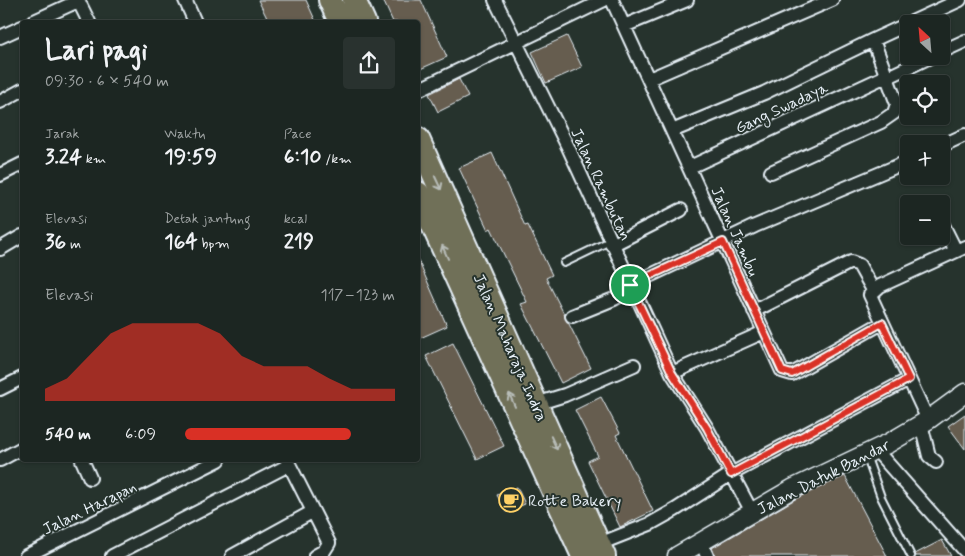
<!DOCTYPE html>
<html lang="id">
<head>
<meta charset="utf-8">
<style>
	:root { --surface:#1c2622; --page:#29322f; --text:#f1f3f6; --muted:#a0a5a5; --line:#3a4340; --accent:#d93025 }
	body { margin:0; font-family:Mynerve,sans-serif; background:var(--page); color:var(--text); height:100vh; display:flex; flex-direction:column; font-size:19px; white-space:nowrap }
	* { box-sizing:border-box; margin:0 }
	p { font-size:16px; color:var(--muted) }
	.icon { flex:none; width:28px; height:28px; fill:none; stroke:currentColor; stroke-width:2; stroke-linecap:round; stroke-linejoin:round }
	.map { position:relative; flex:1; overflow:hidden }
	.side { position:absolute; left:20px; top:20px; width:400px; height:442px; display:flex; flex-direction:column; background:var(--surface); border-radius:5px; box-shadow:0 1px 4px #0004,0 0 0 1px var(--line) }
	.side>* { flex:none }
	.needle { width:32px; rotate:334deg }
	.buttons { position:absolute; left:900px; top:15px; display:grid; gap:10px }
	.buttons a { display:grid; place-items:center; width:50px; height:50px; border-radius:5px; background:var(--surface); box-shadow:0 1px 4px #0004,0 0 0 1px var(--line); font-size:25px }
	.pin { position:absolute; display:grid; place-items:center; width:42px; height:42px; color:#fff; margin:-21px; border:2px solid #fff; border-radius:50%; box-shadow:0 1px 5px #0007 }
	.round { display:grid; place-items:center; flex:none; width:52px; height:52px; border-radius:5px; background:var(--page) }
	.overview { display:flex; align-items:center; justify-content:space-between; height:85px; padding:0 25px }
	h1 { font-size:28px; font-weight:800; line-height:38px }
	.metrics { display:grid; grid-template-columns:repeat(3,1fr); gap:8px; height:85px; padding:5px 25px }
	.metrics div { display:grid; align-content:center }
	.metrics b { font-size:21px; font-weight:800 }
	.metrics small { font-size:14px; font-weight:400 }
	.metrics p { font-size:14px }
	.chart { height:140px; padding:10px 25px }
	.chart p { display:flex; justify-content:space-between }
	.chart svg { width:100%; height:90px; margin-top:5px; fill:var(--accent); opacity:.7 }
	ul { padding:0 25px; list-style:none; font-size:16px }
	li { display:grid; grid-template-columns:80px 60px 1fr; align-items:center; height:38px }
	li i { height:12px; border-radius:6px; background:var(--accent) }
	.map>svg:first-child { display:block }
	.building { fill:#665d50; stroke:#e8f1f8 }
	.lines { fill:none; stroke-linecap:round; stroke-linejoin:round }
	.lane-casing { stroke:#e8f1f8; stroke-width:10 }
	.street-casing { stroke:#e8f1f8; stroke-width:16 }
	.secondary-casing { stroke:#e8f1f8; stroke-width:21 }
	.highway-casing { stroke:#e8f1f8; stroke-width:26 }
	.lane { stroke:#26332d; stroke-width:6 }
	.street { stroke:#26332d; stroke-width:12 }
	.secondary { stroke:#26332d; stroke-width:18 }
	.highway { stroke:#706f59; stroke-width:22 }
	.oneway { stroke:#b8bdb8 }
	.route-casing { stroke:#fff; stroke-width:10 }
	.route { stroke:#d93025; stroke-width:6 }
	.labels { text-anchor:middle; stroke-width:4; stroke-linejoin:round; paint-order:stroke }
	.street-label { font-size:16px; fill:#e8f1f8; stroke:#26332d }
	.poi-label { font-size:16px; fill:#e8f1f8; stroke:#26332d; text-anchor:start }
</style>
</head>
<body>
<div class="map">
<svg width="965" height="556" viewBox="0 0 965 556">
	<rect width="100%" height="100%" fill="#26332d"/>
	<filter id="ink" filterUnits="userSpaceOnUse"><feTurbulence type="fractalNoise" baseFrequency=".02" numOctaves="2"/><feDisplacementMap in="SourceGraphic" scale="10" xChannelSelector="R" yChannelSelector="G"/><feConvolveMatrix kernelMatrix="1 2 1 2 8 2 1 2 1" color-interpolation-filters="sRGB"/></filter>
	<g filter="url(#ink)">
		<path class="building" d="M258 0H306L316 22H269Z
			M383 0H421L447 57 418 70V22H393Z
			M567 36 582 67 546 83 532 52Z
			M459 79 468 97 438 112 429 94Z
			M492 153 525 226 528 225 552 275 546 278 591 368 561 383 521 304 527 302 491 228 488 230 459 168Z
			M418 260 447 326 418 339Z
			M453 343 504 446 477 459 426 356Z
			M601 397 620 433 616 435 653 511 620 527 588 461 598 456 575 410Z
			M965 414V449L948 426Z
			M845 476 887 556H715L712 548 797 498Z
			M517 487 525 504 506 512 497 495Z
			M942 540 951 556H916L915 554Z"/>
		<g class="lines">
			<g class="lane-casing">
				<path id="lane" d="M564 263 610 241
					M866 455 881 497 911 556"/>
			</g>
			<g class="street-casing">
				<path id="street" d="M78 0 89 22
					M185 0 195 22
					M495 0 568 147 672 373 707 428 752 512
					M612 0 782 371 792 374 882 323
					M32 22 78 1
					M624 26 687 0
					M0 37 22 27
					M941 52 965 41
					M886 78 932 56
					M649 79 832 0
					M418 90 604 0
					M0 102 22 90
					M672 131 764 93 873 40 960 0
					M941 146 965 135
					M690 167 886 76
					M771 172 881 122 894 113 897 104 873 40
					M0 175 22 164
					M941 221 956 251
					M612 245 681 210
					M0 249 22 236
					M630 285 755 226 909 161
					M754 311 851 262 859 265 873 290
					M572 316 614 299 632 289
					M672 373 764 332
					M0 389 22 378
					M536 404 565 395 634 365
					M928 420 870 295 880 286 965 247
					M921 424 929 456 936 462
					M875 449 965 551
					M0 460 22 448
					M82 460 90 478
					M287 460 329 543 324 551 315 556
					M701 542 707 556
					M599 544 650 524 675 510 731 474 909 379
					M26 556 219 460
					M112 556 289 465
					M232 556 312 512"/>
			</g>
			<g class="secondary-casing">
				<path id="secondary" d="M677 556 792 489 889 443 928 420 965 393"/>
			</g>
			<g class="highway-casing">
				<path id="highway" d="M330 0 340 22
					M354 0 364 22
					M418 139 604 556
					M418 193 583 556"/>
			</g>
			<use href="#lane" class="lane"/>
			<use href="#street" class="street"/>
			<use href="#secondary" class="secondary"/>
			<use href="#highway" class="highway"/>
		</g>
		<defs><path id="oneway-shaft" d="M-6 0H5M1.5-3L5.5 0L1.5 3" fill="none" stroke-width="1.6" stroke-linecap="round" stroke-linejoin="round" transform="scale(1.25)"/></defs>
		<g class="oneway">
			<use href="#oneway-shaft" transform="translate(438 183) rotate(65)"/>
			<use href="#oneway-shaft" transform="translate(445 252) rotate(-114)"/>
			<use href="#oneway-shaft" transform="translate(512 400) rotate(-114)"/>
			<use href="#oneway-shaft" transform="translate(554 443) rotate(65)"/>
		</g>
	</g>
	<g class="lines" filter="url(#ink)">
		<g class="route-casing">
			<path id="route" d="M723 242 782 371 792 374 882 323 909 379 731 474 707 428 672 373 630 285Z"/>
		</g>
		<use href="#route" class="route"/>
	</g>
	<defs>
		<g id="cafe-ring" transform="scale(1.25)"><circle r="9.5" fill="#26332d" stroke="#ffd166" stroke-width="1.5"/><path d="M-5.5-4.5H6V0H3Q3 3.5 0 3.5H-2.5Q-5.5 3.5-5.5 0ZM3-3.2v2h1.7v-2ZM-6 4.5H4V6H-6Z" fill="#ffd166"/></g>
	</defs>
	<g fill-rule="evenodd">
		<use href="#cafe-ring" x="511" y="500"/>
	</g>
	<g class="labels">
		<g class="street-label">
			<text transform="translate(781 107) rotate(-25)" y="6">Gang Swadaya</text>
			<text transform="translate(602 184) rotate(65)" y="6">Jalan Rambutan</text>
			<text transform="translate(736 231) rotate(66)" y="6">Jalan Jambu</text>
			<text transform="translate(511 347) rotate(66)" y="6">Jalan Maharaja Indra</text>
			<text transform="translate(823 476) rotate(-27)" y="6">Jalan Datuk Bandar</text>
			<text transform="translate(89 507) rotate(-26)" y="6">Jalan Harapan</text>
		</g>
		<g class="poi-label">
			<text x="528" y="506">Rotte Bakery</text>
		</g>
	</g>
</svg>
<div class="buttons">
<a><svg class="needle" viewBox="-14 -14 28 28"><path d="M0-13l5 13h-10z" fill="#e53935"/><path d="M0 13l5-13h-10z" fill="#a0a5a5"/></svg></a>
<a><svg class="icon" aria-label="locate" viewBox="0 0 24 24"><circle cx="12" cy="12" r="6"/><path d="M12 2v4M12 18v4M2 12h4M18 12h4"/></svg></a>
<a>+</a>
<a>−</a>
</div>
<div class="pin" style="left:630px;top:285px;background:#1e9e55"><svg class="icon" aria-label="arrive" viewBox="0 0 24 24"><path d="M6 21V4h12l-3 4 3 4H6"/></svg></div>
<section class="side">
<div class="overview"><div><h1>Lari pagi</h1><p>09:30 · 6 × 540 m</p></div><a class="round"><svg class="icon" aria-label="share" viewBox="0 0 24 24"><path d="M12 15V3M7 8l5-5 5 5M5 13v7h14v-7"/></svg></a></div>
<div class="metrics">
<div><p>Jarak</p><b>3.24<small> km</small></b></div>
<div><p>Waktu</p><b>19:59</b></div>
<div><p>Pace</p><b>6:10<small> /km</small></b></div>
</div>
<div class="metrics">
<div><p>Elevasi</p><b>36<small> m</small></b></div>
<div><p>Detak jantung</p><b>164<small> bpm</small></b></div>
<div><p>kcal</p><b>219</b></div>
</div>
<div class="chart"><p><span>Elevasi</span>117–123 m</p>
<svg viewBox="0 0 160 44" preserveAspectRatio="none"><path d="M0 44V38L10 33L20 22L30 11L40 6L50 6L60 6L70 6L80 11L90 22L100 27L110 27L120 27L130 33L140 38L150 38L160 38V44z"/></svg>
</div>
<ul>
<li><b>540 m</b>6:09<i style="width:79%"></i></li>
</ul>
</section>
</div>
</body>
</html>
